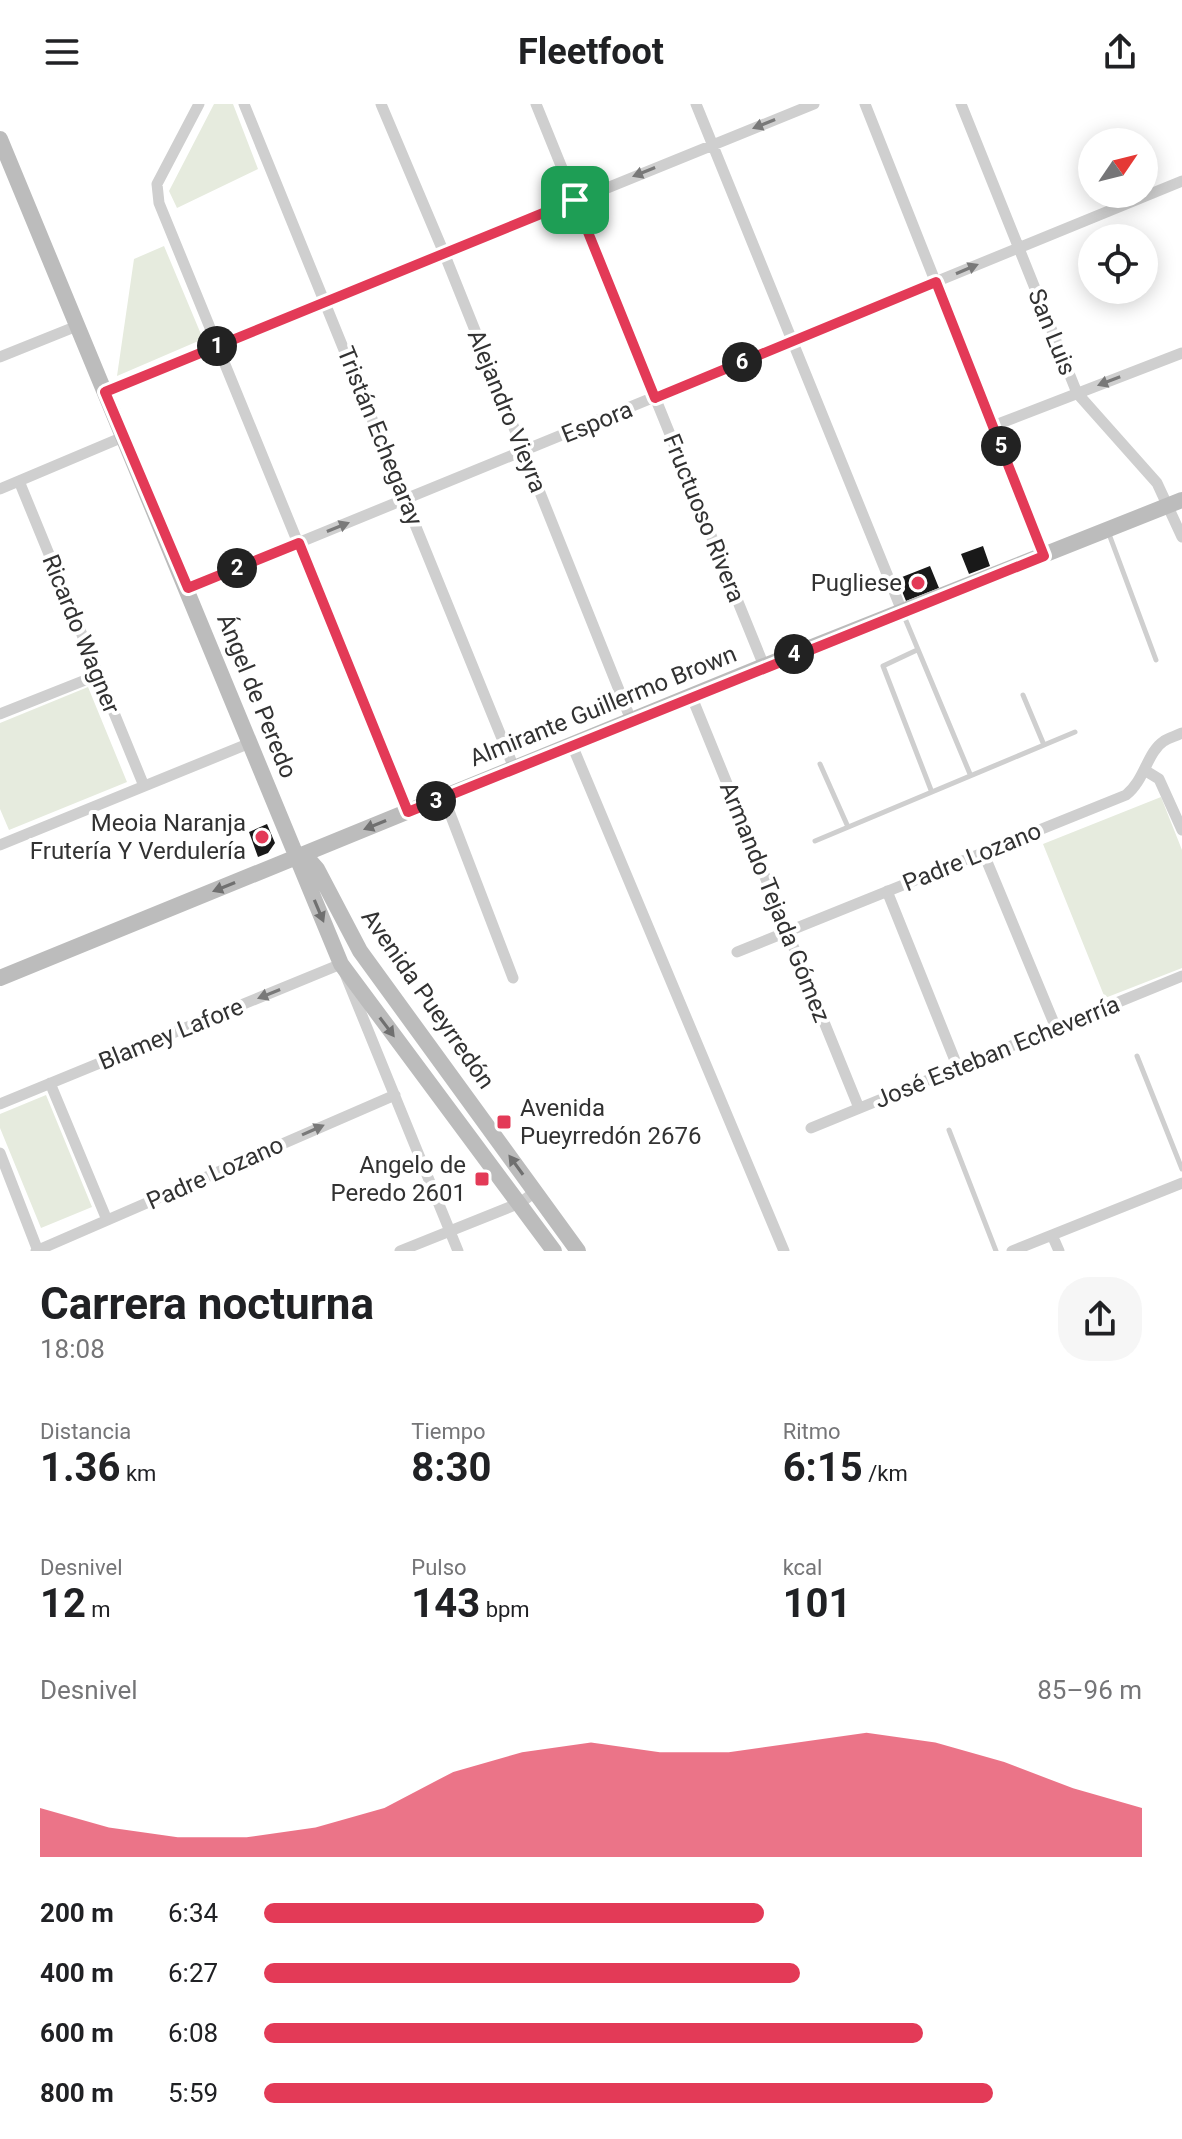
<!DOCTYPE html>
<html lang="es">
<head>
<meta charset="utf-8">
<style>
	:root { --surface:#fff; --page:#f6f6f6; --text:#202124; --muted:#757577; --accent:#e33a57 }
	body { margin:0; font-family:Roboto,sans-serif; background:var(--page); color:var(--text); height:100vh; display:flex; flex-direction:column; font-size:30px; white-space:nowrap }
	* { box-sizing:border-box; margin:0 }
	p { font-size:26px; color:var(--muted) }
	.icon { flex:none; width:44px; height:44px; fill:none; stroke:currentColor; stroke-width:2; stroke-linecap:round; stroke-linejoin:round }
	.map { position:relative; height:1147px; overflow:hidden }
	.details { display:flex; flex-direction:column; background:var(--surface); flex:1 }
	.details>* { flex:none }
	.needle { width:52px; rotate:55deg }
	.fabs { position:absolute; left:1078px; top:24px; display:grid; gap:16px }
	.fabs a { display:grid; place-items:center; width:80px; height:80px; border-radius:50%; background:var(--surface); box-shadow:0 4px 20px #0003; font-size:40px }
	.pin { position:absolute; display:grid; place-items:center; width:68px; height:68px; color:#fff; margin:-34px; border-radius:16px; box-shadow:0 4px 12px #0006 }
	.km { position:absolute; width:40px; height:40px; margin:-20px; border-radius:50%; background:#222; color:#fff; font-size:22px; line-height:40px; text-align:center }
	.round { display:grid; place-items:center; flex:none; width:84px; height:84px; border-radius:32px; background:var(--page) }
	.summary { display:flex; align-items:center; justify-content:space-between; height:136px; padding:0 40px }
	h1 { font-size:44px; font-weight:700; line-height:60px }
	.stats { display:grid; grid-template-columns:repeat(3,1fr); gap:12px; height:136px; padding:8px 40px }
	.stats div { display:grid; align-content:center }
	.stats b { font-size:40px; font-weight:700 }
	.stats small { font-size:22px; font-weight:400 }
	.stats p { font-size:22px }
	.chart { height:224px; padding:16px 40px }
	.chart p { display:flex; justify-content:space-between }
	.chart svg { width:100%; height:144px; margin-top:8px; fill:var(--accent); opacity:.7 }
	ul { padding:0 40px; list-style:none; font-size:26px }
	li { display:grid; grid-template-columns:128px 96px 1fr; align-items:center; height:60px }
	li i { height:20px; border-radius:10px; background:var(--accent) }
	header { display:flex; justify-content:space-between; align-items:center; height:104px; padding:0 40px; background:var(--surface); font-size:36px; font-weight:700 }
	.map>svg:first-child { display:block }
	.green { fill:#e6ebde }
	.building { fill:#191919 }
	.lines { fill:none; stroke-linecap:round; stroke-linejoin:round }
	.lane { stroke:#cfcfcf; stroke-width:5 }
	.street { stroke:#cfcfcf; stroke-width:11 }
	.secondary { stroke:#bcbcbc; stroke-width:16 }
	.oneway { fill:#797979 }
	.oneway2 { fill:#707070 }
	.route-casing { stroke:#fff; stroke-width:16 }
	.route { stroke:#e33a57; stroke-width:10 }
	.poi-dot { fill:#e33a57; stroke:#fff; stroke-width:3 }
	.labels { text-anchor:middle; stroke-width:8; stroke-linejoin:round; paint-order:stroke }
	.street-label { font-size:24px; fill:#323232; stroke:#fff }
	.poi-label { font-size:24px; fill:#323232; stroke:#fff; text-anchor:end }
</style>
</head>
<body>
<header><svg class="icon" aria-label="menu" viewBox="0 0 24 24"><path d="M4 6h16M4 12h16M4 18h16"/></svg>Fleetfoot<svg class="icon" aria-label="share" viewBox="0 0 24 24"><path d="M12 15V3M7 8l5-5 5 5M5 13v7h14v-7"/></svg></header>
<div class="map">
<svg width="1182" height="1147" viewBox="0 0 1182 1147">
	<rect width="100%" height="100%" fill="#fff"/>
	<path class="green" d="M214 0H233L258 65 177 104 169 87Z
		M164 142 203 235 117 272 134 155Z
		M88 583 127 678 9 726 0 705V619Z
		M1161 693 1182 746V864L1105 894 1043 740Z
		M46 991 92 1103 41 1124 0 1024V1010Z"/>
	<path class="building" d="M983 442 990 462 969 470 961 450Z
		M930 462 939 484 906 497 897 475Z
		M267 720 275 739 268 749 258 753 249 728Z"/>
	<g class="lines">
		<path class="lane" d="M1109 430 1156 556
			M904 512 970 670
			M917 546 883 562 931 686
			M1023 591 1044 641
			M820 660 848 723
			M815 737 1075 628
			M1137 952 1182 1065
			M949 1026 996 1147"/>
		<path class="street" d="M199 0 157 80 159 99 408 708
			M244 0 514 664
			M381 0 444 149 631 616
			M536 0 764 562
			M696 0 902 507
			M865 0 1044 452
			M961 0 1077 289 1157 379 1182 433
			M0 253 77 222
			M105 288 814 0
			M993 322 1182 249
			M19 377 144 682
			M0 385 123 333
			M188 484 1182 77
			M691 591 859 1004
			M0 610 98 571
			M572 641 784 1147
			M1146 667 1159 675 1182 726
			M444 694 513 874
			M0 741 250 639
			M983 748 1056 924
			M887 787 958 964
			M737 848 1126 691C1145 676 1147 648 1164 637 1168 634 1176 632 1182 629
			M50 979 107 1116
			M0 1000 341 860 458 1147
			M811 1024 1182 872
			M0 1049 38 1147
			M1052 1131 1059 1147
			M36 1147 395 991
			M400 1147 520 1099 535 1088
			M1012 1147 1182 1079"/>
		<path class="secondary" d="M0 35 341 860 554 1147
			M296 753 310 757 317 765 360 847 578 1147
			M0 874 764 562 1182 396"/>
	</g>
	<defs><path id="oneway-solid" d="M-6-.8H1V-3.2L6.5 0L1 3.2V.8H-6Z" transform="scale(2)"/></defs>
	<g class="oneway">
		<use href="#oneway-solid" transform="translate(764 20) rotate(158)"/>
		<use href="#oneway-solid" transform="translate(644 68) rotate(158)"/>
		<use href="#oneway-solid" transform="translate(967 165) rotate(-23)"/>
		<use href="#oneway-solid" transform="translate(1109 277) rotate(159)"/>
		<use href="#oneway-solid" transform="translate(338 423) rotate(-22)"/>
		<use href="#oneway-solid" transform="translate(269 890) rotate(158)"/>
		<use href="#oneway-solid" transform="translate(313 1026) rotate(-24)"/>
	</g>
	<g class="oneway2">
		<use href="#oneway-solid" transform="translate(375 721) rotate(158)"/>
		<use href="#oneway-solid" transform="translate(224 783) rotate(158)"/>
		<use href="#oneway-solid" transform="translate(319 807) rotate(67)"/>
		<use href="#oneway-solid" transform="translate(387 923) rotate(53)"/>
		<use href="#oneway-solid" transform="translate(516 1061) rotate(-126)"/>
	</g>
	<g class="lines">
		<g class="route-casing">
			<path id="route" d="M575 96 655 294 936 178 1044 452 408 708 299 439 188 484 105 288Z"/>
		</g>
		<use href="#route" class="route"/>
	</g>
	<g class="poi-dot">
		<circle cx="918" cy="479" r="8"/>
		<circle cx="262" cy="733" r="8"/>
		<rect x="496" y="1010" width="16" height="16" rx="4"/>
		<rect x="474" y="1067" width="16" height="16" rx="4"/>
	</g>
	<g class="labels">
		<g class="street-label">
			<text transform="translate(1052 228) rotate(68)" y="8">San Luis</text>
			<text transform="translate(507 307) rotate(68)" y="8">Alejandro Vieyra</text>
			<text transform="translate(597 318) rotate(-22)" y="8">Espora</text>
			<text transform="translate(380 332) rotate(68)" y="8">Tristán Echegaray</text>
			<text transform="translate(704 414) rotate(68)" y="8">Fructuoso Rivera</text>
			<text transform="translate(81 530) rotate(68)" y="8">Ricardo Wagner</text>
			<text transform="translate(257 592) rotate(68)" y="8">Ángel de Peredo</text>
			<text transform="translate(603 602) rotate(-22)" y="8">Almirante Guillermo Brown</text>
			<text transform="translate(972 753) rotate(-22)" y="8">Padre Lozano</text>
			<text transform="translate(775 798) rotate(68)" y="8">Armando Tejada Gómez</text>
			<text transform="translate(428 895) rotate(55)" y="8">Avenida Pueyrredón</text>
			<text transform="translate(171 930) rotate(-22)" y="8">Blamey Lafore</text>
			<text transform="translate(997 948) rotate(-22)" y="8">José Esteban Echeverría</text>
			<text transform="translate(215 1069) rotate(-24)" y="8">Padre Lozano</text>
		</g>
		<g class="poi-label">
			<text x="902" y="487">Pugliese</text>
			<text x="246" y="727">Meoia Naranja<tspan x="246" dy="28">Frutería Y Verdulería</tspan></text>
			<text x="520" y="1012" text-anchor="start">Avenida<tspan x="520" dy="28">Pueyrredón 2676</tspan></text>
			<text x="466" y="1069">Angelo de<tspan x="466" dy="28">Peredo 2601</tspan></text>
		</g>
	</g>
</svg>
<div class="fabs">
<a><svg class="needle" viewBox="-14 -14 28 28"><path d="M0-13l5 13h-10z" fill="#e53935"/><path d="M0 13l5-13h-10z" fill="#757577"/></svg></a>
<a><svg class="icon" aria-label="locate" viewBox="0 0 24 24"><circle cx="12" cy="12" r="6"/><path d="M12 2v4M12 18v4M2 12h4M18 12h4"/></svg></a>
</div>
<div class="pin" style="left:575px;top:96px;background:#1e9e55"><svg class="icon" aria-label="arrive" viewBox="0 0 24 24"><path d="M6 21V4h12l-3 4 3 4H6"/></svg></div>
<b class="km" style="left:217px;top:242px">1</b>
<b class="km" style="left:237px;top:464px">2</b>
<b class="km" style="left:436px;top:697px">3</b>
<b class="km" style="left:794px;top:550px">4</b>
<b class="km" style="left:1001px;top:342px">5</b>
<b class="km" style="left:742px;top:258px">6</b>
</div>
<section class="details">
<div class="summary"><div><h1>Carrera nocturna</h1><p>18:08</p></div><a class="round"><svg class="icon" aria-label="share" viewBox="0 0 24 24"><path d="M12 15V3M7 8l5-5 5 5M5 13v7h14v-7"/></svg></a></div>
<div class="stats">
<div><p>Distancia</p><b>1.36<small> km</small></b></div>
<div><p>Tiempo</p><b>8:30</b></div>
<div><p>Ritmo</p><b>6:15<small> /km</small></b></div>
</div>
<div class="stats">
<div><p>Desnivel</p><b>12<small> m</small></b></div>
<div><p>Pulso</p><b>143<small> bpm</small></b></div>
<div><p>kcal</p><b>101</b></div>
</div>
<div class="chart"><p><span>Desnivel</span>85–96 m</p>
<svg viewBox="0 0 160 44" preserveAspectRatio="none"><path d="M0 44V29L10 35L20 38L30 38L40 35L50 29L60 18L70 12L80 9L90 12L100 12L110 9L120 6L130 9L140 15L150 23L160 29V44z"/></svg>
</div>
<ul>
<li><b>200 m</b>6:34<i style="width:57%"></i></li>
<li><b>400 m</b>6:27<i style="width:61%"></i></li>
<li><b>600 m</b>6:08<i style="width:75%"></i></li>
<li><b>800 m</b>5:59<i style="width:83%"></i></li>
</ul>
</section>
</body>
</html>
